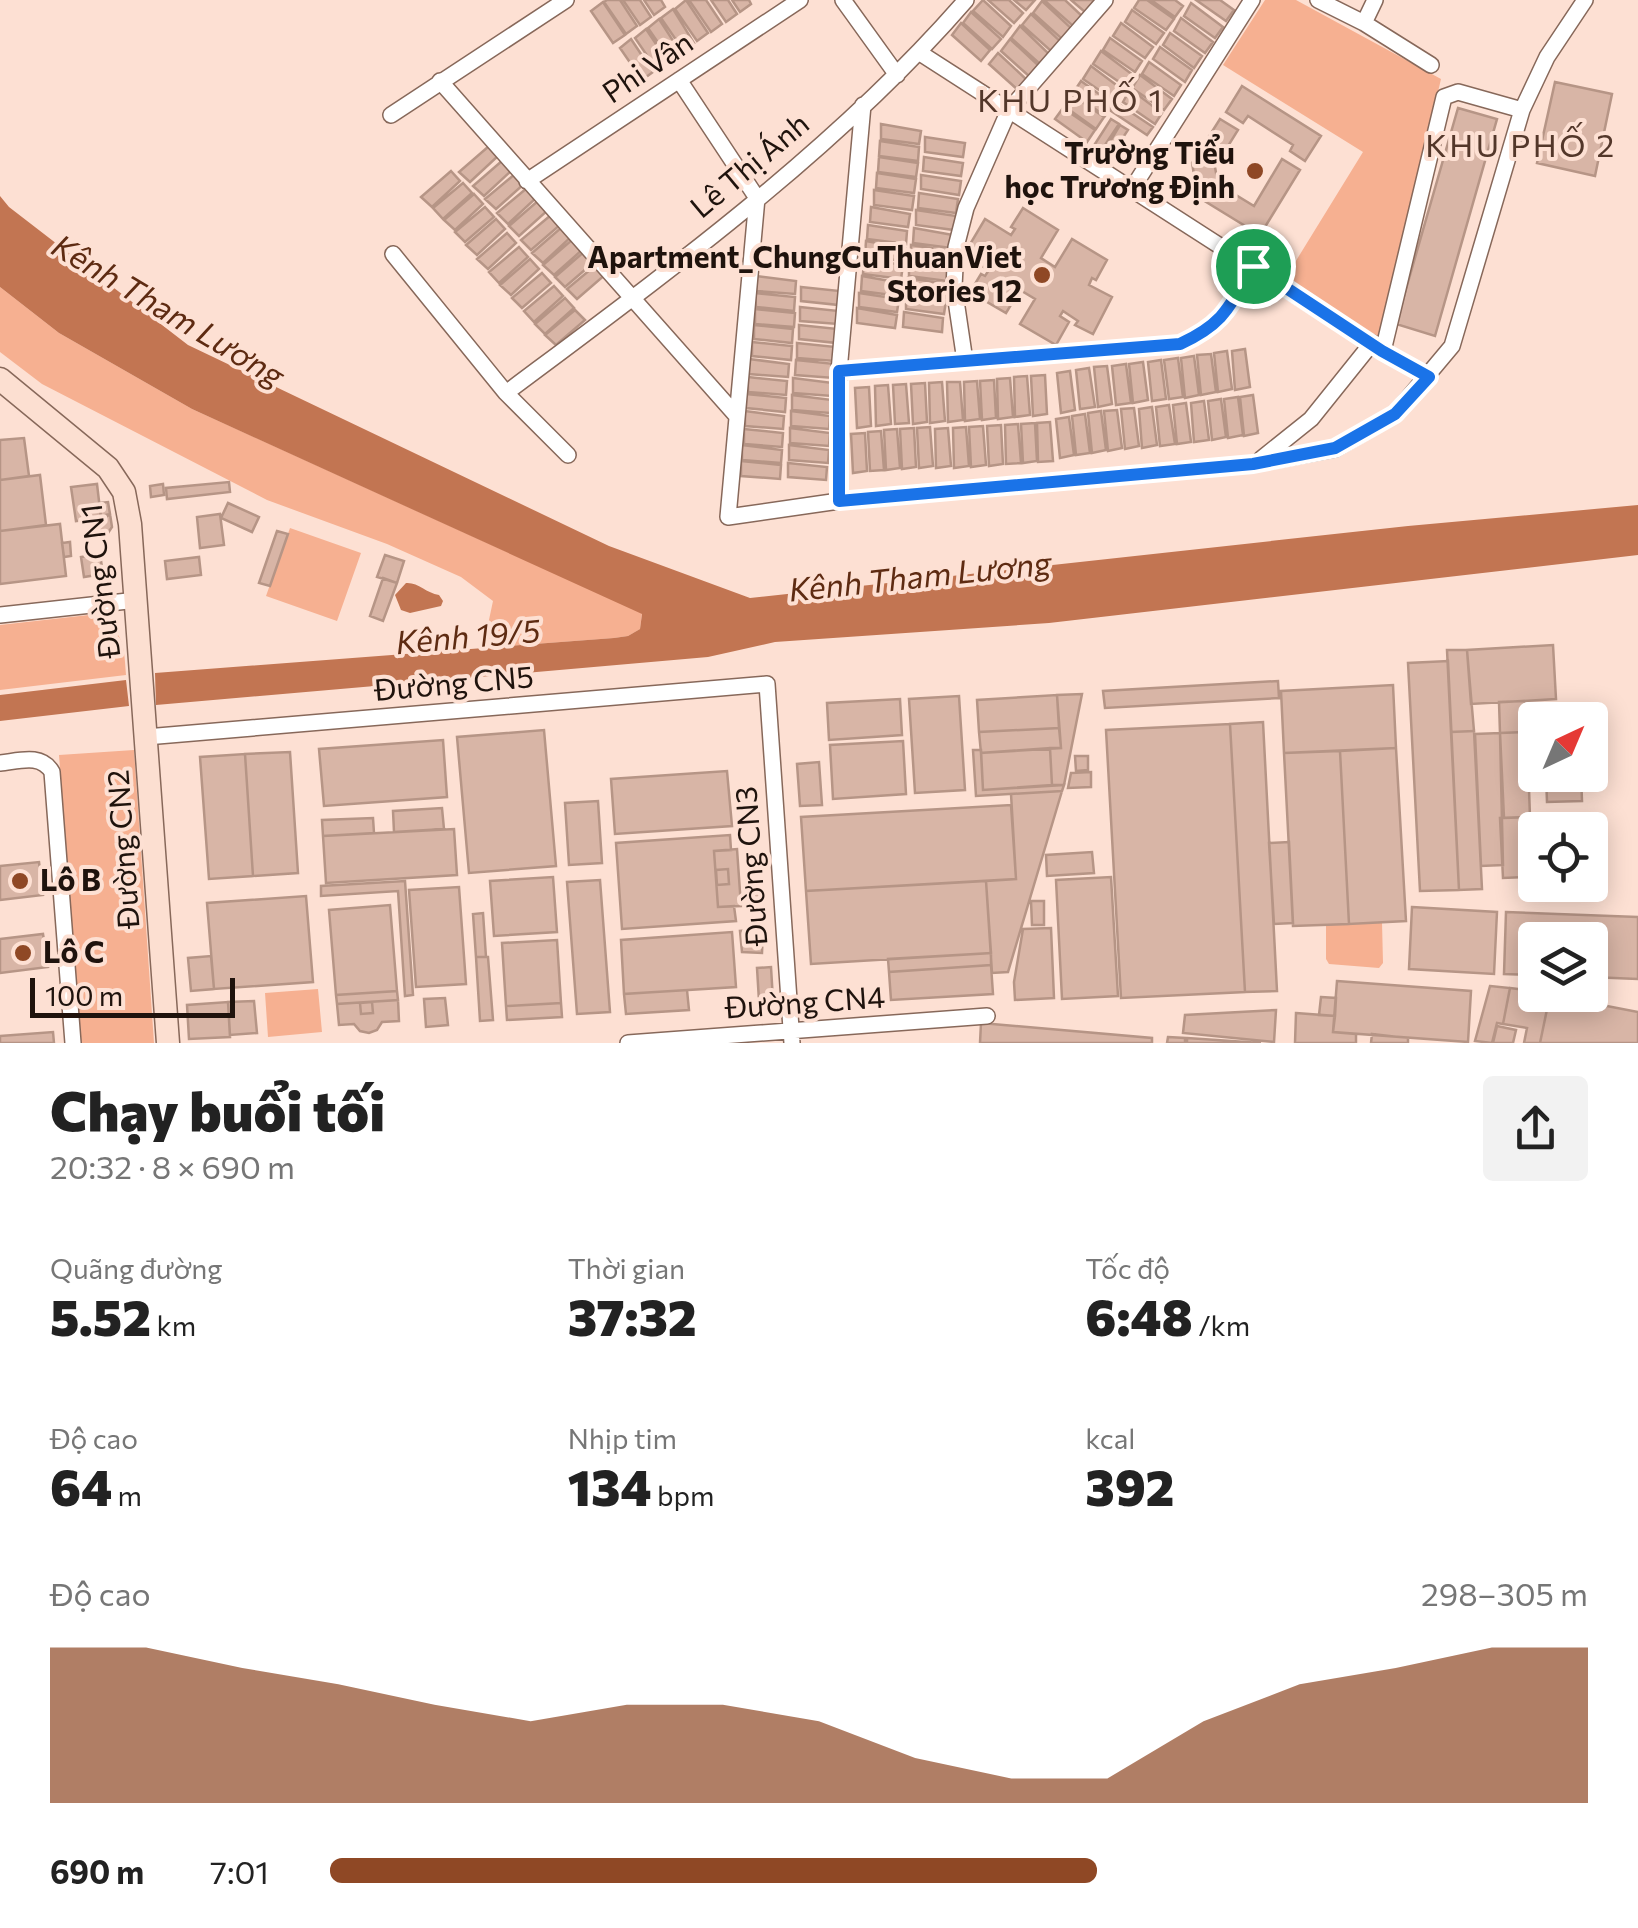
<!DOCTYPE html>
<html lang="vi">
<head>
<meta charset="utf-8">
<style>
	:root { --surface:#fff; --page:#f2f2f2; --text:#222; --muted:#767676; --accent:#8f4825 }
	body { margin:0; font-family:Commissioner,sans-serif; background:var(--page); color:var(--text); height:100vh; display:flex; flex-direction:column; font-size:38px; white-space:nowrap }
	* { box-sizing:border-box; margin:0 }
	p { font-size:32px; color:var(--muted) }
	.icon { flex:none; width:55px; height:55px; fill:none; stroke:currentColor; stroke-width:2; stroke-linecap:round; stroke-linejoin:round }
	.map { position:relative; height:1043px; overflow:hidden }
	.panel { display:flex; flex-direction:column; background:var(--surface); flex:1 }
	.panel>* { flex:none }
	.needle { width:65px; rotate:44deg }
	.fabs { position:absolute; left:1518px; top:702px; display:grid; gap:20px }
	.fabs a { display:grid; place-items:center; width:90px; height:90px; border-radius:10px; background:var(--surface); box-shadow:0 5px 25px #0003; font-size:50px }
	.scale { position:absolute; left:30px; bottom:25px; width:205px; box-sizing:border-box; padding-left:10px; border:5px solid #1f130d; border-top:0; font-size:28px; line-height:35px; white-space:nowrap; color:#1f130d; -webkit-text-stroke:8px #fde0d3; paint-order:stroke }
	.pin { position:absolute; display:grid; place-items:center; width:85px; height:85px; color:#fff; margin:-42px; border:5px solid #fff; border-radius:50%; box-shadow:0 2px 10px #0007 }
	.round { display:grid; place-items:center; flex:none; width:105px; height:105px; border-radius:10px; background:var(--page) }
	.overview { display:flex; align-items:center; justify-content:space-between; height:170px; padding:0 50px }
	h1 { font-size:55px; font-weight:800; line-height:75px }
	.figures { display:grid; grid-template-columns:repeat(3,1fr); gap:15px; height:170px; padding:10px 50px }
	.figures div { display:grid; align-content:center }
	.figures b { font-size:50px; font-weight:800 }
	.figures small { font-size:28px; font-weight:400 }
	.figures p { font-size:28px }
	.chart { height:280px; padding:20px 50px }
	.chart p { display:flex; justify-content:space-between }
	.chart svg { width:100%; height:180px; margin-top:10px; fill:var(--accent); opacity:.7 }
	ul { padding:0 50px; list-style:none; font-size:32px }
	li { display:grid; grid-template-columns:160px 120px 1fr; align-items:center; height:75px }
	li i { height:25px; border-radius:12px; background:var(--accent) }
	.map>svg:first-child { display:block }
	.green { fill:#f6b091 }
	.water { fill:#c27552 }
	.building { fill:#d8b5a6; stroke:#b69586; stroke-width:2.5 }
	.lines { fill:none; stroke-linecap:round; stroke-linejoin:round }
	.street-casing { stroke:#87685a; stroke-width:18 }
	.secondary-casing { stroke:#87685a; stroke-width:25 }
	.street { stroke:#fff; stroke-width:15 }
	.secondary { stroke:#fcdfd1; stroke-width:22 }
	.route-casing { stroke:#fff; stroke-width:20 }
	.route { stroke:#1a73e8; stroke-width:12 }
	.poi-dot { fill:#8f4825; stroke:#fde0d3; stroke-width:4 }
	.labels { text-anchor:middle; stroke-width:8; stroke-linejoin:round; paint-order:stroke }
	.street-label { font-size:30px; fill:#1f130d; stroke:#fde0d3 }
	.poi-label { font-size:30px; font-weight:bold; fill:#1f130d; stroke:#fde0d3; text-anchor:end }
	.neighbourhood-label { font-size:32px; letter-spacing:2.5px; fill:#53372a; stroke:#fde0d3 }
	.water-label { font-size:32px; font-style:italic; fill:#5e2b12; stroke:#fde0d3 }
</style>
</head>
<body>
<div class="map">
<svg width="1638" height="1043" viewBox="0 0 1638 1043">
	<rect width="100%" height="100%" fill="#fde0d3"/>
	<path class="green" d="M1265 0H1296L1441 79 1379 342 1286 277 1363 152 1223 65Z
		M0 287 59 333 192 409 642 613 640 629 628 636 614 638 483 648 493 601 461 577 387 544 267 500 42 384 0 352Z
		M290 528 361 553 337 621 266 596Z
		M89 615C123 627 124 642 126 675L0 690V625Z
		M134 750 154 1043H81L59 755Z
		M1382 922 1383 963 1379 968 1329 964 1326 959V925Z
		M318 989 322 1032 268 1037 265 993Z"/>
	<path class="water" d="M0 196 9 207 188 345 609 546 750 598 1408 526 1638 505V555L1049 623 775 642 708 657 156 705 155 673 614 638 628 636 640 629 642 614 192 409 59 333 0 287Z
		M406 583C418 582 426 593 439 595L443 601 441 606 410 613 401 610 395 595Z
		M126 680 129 706 0 721V695Z"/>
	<path class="building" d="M607 0H620L637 26 626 34 604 2Z
		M623 0H640L651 17 640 25Z
		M644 0H661L665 7 654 15Z
		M686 0 708 33 697 41 675 9Z
		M689 0H706L722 24 711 32Z
		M711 0H728L737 14 726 22Z
		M732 0H749L751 4 740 12Z
		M983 0 1011 26 1003 37 973 11Z
		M988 0H1009L1023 13 1014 23Z
		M1014 0H1035L1026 10Z
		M1044 0H1065L1082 16 1073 26Z
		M1071 0H1092L1094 2 1085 12Z
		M1139 0H1147L1174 19 1166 30 1134 8Z
		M1151 0H1175L1183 6 1175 17Z
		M1196 0H1220L1234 10 1226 21Z
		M1042 1 1071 28 1062 39 1033 13Z
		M603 2 625 35 613 43 591 11Z
		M1191 3 1223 27 1215 38 1184 16Z
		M673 9 694 43 683 50 661 18Z
		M1132 10 1164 33 1156 44 1125 22Z
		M971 12 1001 39 992 49 963 23Z
		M1031 14 1060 41 1051 51 1022 25Z
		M1181 18 1213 42 1205 53 1174 31Z
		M659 19 681 53 670 60 648 28Z
		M961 23 990 50 981 61 952 35Z
		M1121 23 1153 47 1145 58 1113 36Z
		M1020 26 1049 54 1040 64 1011 38Z
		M646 29 668 62 657 70 635 38Z
		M1170 33 1202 56 1194 68 1163 45Z
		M1110 38 1142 61 1135 72 1103 50Z
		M631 39 653 72 642 80 620 48Z
		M1010 39 1039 66 1030 77 1001 51Z
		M1160 47 1192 70 1185 82 1153 59Z
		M1101 51 1133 75 1125 86 1093 64Z
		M998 53 1027 80 1018 90 989 64Z
		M1149 62 1181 85 1174 96 1142 74Z
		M1091 66 1123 90 1115 101 1083 79Z
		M1140 75 1172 99 1164 110 1132 88Z
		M1081 81 1113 104 1105 116 1073 93Z
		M1555 82 1612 94 1595 176 1537 163Z
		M1242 86 1321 136 1305 161 1290 151 1293 145 1248 116 1243 123 1226 112Z
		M1130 89 1162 113 1155 124 1123 102Z
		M1072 95 1104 117 1096 129 1064 106Z
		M1117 103 1153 127 1147 135 1111 111Z
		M1063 108 1095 130 1087 142 1055 119Z
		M1458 108 1497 119 1435 336 1396 324Z
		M1111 119 1119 124 1101 151 1093 147Z
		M1220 119 1238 130 1215 167 1218 184 1254 206 1282 159 1300 170 1260 235 1198 197 1192 163Z
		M881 124 921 131 919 144 881 139Z
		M1120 125 1128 130 1110 157 1103 153Z
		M925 137 965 143 963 157 925 152Z
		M880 141 919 147 918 161 879 156Z
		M489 146 498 156 470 182 459 172Z
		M879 157 918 163 916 177 878 172Z
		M924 157 963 163 961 176 923 171Z
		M503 160 512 170 484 196 473 186Z
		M451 171 460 181 432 207 421 197Z
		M877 173 916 179 914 193 876 188Z
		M515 174 524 184 496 209 485 199Z
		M921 175 961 181 959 195 921 189Z
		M463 183 472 193 443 219 433 208Z
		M527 188 536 198 508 224 497 213Z
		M874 190 914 196 912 210 874 205Z
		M919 193 958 199 956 213 918 208Z
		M474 194 483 204 455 230 444 220Z
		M539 200 548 210 519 236 509 226Z
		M485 207 494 217 465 242 455 232Z
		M871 207 910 214 908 227 870 222Z
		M1023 208 1058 230 1041 258 1055 267 1072 239 1107 260 1096 280 1092 278 1089 285 1112 297 1093 334 1075 325 1078 321 1063 311 1060 316 1069 322 1056 345 1020 324 1035 299 1020 290 1006 313 970 292 981 274 985 276 989 270 963 256 985 219 1011 235 1015 229 1011 227Z
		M916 210 956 216 954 230 916 225Z
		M551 215 560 225 531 250 521 240Z
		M496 219 505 229 477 255 466 245Z
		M868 225 907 231 906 244 867 239Z
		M562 227 571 237 543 263 532 253Z
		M914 228 953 235 951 248 913 243Z
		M507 233 516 243 488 269 477 259Z
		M573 239 582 250 554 275 543 265Z
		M866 241 905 248 903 261 865 256Z
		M911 245 951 251 949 265 911 260Z
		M519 247 528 257 499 283 489 272Z
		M585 251 594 262 565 287 555 277Z
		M530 259 539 269 511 295 500 285Z
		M864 259 903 265 901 279 863 274Z
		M909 261 949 268 947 281 909 276Z
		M597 264 606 274 577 299 567 289Z
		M542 273 551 283 522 308 512 298Z
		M756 276 796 281 795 294 756 291Z
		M862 276 901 283 899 296 861 291Z
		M908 278 947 284 945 298 907 293Z
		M554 286 563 296 534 322 524 311Z
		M801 287 840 291 839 305 801 301Z
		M755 293 795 297 794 311 756 307Z
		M859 293 899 299 897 312 859 307Z
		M906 295 946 301 944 314 906 309Z
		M565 298 574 308 545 334 535 324Z
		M800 307 839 311 838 324 800 321Z
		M857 308 897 315 895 328 857 323Z
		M755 309 795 313 794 327 755 324Z
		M575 310 585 320 556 345 545 335Z
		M904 312 943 318 942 332 903 327Z
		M754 325 793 329 792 343 754 339Z
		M799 325 838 329 837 343 799 339Z
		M752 342 792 346 791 360 752 356Z
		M797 343 836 347 835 361 797 358Z
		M1245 349 1250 387 1235 390 1232 351Z
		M1227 351 1232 389 1218 392 1214 353Z
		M1211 354 1216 392 1201 395 1197 355Z
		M1194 356 1199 395 1185 398 1181 358Z
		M1178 358 1183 397 1169 399 1164 360Z
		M749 359 789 364 788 377 749 374Z
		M796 360 835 364 834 378 795 375Z
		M1161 360 1166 399 1152 401 1148 362Z
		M1143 362 1148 400 1133 403 1129 364Z
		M1126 364 1131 403 1116 405 1112 366Z
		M1107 366 1112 404 1098 407 1094 367Z
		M1089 368 1095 407 1080 409 1076 370Z
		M1070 371 1075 410 1061 413 1057 373Z
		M1045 375 1047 414 1033 416 1031 376Z
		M1027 376 1030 415 1015 417 1014 377Z
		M748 377 787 381 786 395 748 392Z
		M793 378 833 383 832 396 793 393Z
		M1010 378 1013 417 998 419 997 379Z
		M994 380 996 418 982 420 980 381Z
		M977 381 980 419 965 421 964 382Z
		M942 382 945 421 930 423 929 383Z
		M947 382H960L963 420 948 422Z
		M925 383 927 422 913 424 911 384Z
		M906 384 909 423 895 424 893 385Z
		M888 385 891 424 876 426 875 386Z
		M869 387 871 426 857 428 855 388Z
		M746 394 786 398 785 412 746 408Z
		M792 395 832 400 830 413 792 410Z
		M1253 395 1258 433 1244 436 1240 397Z
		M1238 397 1243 435 1228 438 1224 399Z
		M1221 399 1226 437 1212 440 1208 401Z
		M1204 401 1209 440 1194 442 1191 403Z
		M1186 403 1191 442 1177 444 1173 405Z
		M1169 405 1175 444 1160 446 1156 407Z
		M1152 407 1157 445 1142 448 1139 409Z
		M1134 408 1139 446 1125 449 1121 409Z
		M1117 410 1122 448 1108 451 1104 411Z
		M745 411 784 416 783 429 745 426Z
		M791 411 830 416 829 429 791 426Z
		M1101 411 1106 450 1092 453 1088 413Z
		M1085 414 1090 453 1076 455 1072 416Z
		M1069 417 1074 455 1060 458 1056 419Z
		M1050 422 1053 461 1038 462 1037 423Z
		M1035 423 1037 461 1023 463 1021 424Z
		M1018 424 1021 463 1006 464 1005 425Z
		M1001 425 1003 464 989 466 987 426Z
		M983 426 986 465 971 467 969 427Z
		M930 427 933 466 919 468 917 428Z
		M966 427 969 466 954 468 953 428Z
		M790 428 830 433 829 446 790 443Z
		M914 428 916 467 902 469 900 429Z
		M948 428 951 466 936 468 935 429Z
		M744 429 783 433 782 447 744 444Z
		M897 429 900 468 886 470 884 430Z
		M881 431 884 470 870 471 868 432Z
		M865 433 867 471 853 473 851 434Z
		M24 438 29 476 0 480V440Z
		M742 445 782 450 781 463 742 460Z
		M789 445 829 450 828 463 789 460Z
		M741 461 781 465 780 479 741 476Z
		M788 463 827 467 826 480 788 477Z
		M40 475 46 525 0 531V480Z
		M229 482 230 492 167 499 166 488Z
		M97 484 101 518 76 521 71 487Z
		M163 484 164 495 151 497 150 486Z
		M108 502 110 514 101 516 99 503Z
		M228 503 259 517 252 532 221 518Z
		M110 514 112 527 106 536 98 537 97 524Z
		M220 514 224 545 200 548 197 517Z
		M60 524 66 576 0 584V531Z
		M277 531 288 534 270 586 259 583Z
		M70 542 71 556 64 557 62 543Z
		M100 554 103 574 84 577 81 557Z
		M385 555 404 561 397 583 377 577Z
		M199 557 201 575 167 579 165 561Z
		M383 578 397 583 383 621 370 616Z
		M1553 645 1556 699 1471 704 1467 650Z
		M1447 650H1467L1474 731 1451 732Z
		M1448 661 1459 890 1420 891 1408 663Z
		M1278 681 1279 698 1105 708 1103 691Z
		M1393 685 1396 748 1284 753 1281 691Z
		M1082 694 1064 785H1052L1050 748H1061L1057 695Z
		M1057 695 1059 728 979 732 977 700Z
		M959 696 965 790 915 793 909 699Z
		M900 699 902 735 829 740 827 703Z
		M1525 701 1527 732 1500 733 1499 702Z
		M1263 722 1277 991 1245 992 1230 724Z
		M1230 724 1245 992 1121 998 1106 730Z
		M1059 728 1061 748 981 753 979 732Z
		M544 730 556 866 469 873 457 737Z
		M1474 731 1482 889 1459 890 1451 732Z
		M1527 732 1530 817 1504 818 1500 733Z
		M1500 733 1503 865 1481 866 1475 734Z
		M443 740 447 797 324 806 319 749Z
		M903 741 906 794 833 799 830 745Z
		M1050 748 1052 785 983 790 981 753Z
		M1396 748 1406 921 1349 924 1340 751Z
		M973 750H981L983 790 1064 785 1062 791 976 796Z
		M1340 751 1349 924 1293 926 1284 753Z
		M290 752 298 873 253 876 245 754Z
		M245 754 253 876 209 879 200 757Z
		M1075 756H1088V770L1076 771Z
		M819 762 822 805 800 806 797 764Z
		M727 771 732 826 615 834 611 779Z
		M1091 772V787L1068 788 1071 773Z
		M1546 775H1581L1582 801 1547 802Z
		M1062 791 1008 972 992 973 986 881 1016 879 1011 794Z
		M598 801 602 863 569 865 565 803Z
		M1011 805 1016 879 806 891 801 817Z
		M442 808 444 829 394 832 393 811Z
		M1524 817 1526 877 1503 878 1500 818Z
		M373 818 374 833 323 836 322 820Z
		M1540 819H1563V830H1540Z
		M454 829 457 875 326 883 323 836Z
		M730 835 731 850 714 851 718 907 734 906 736 921 622 929 616 843Z
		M1289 842 1293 923 1274 924 1269 843Z
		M737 849 741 906 718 907 714 851Z
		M1092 852 1094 873 1047 876 1046 855Z
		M1525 853H1535V885L1542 887H1527Z
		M39 862 43 895 0 900V866Z
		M728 869 729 884 717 885 716 870Z
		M553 877 557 932 494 936 490 881Z
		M1111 877 1118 996 1062 999 1056 880Z
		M600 880 610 1012 577 1014 567 882Z
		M405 881 413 995 405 996 398 891 321 896V886Z
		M986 881 991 953 811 964 806 891Z
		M459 887 466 984 416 987 409 890Z
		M761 891 763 917H752L750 892Z
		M306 896 313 982 214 989 207 903Z
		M1031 901H1044V925H1032Z
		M390 905 397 991 336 995 329 910Z
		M1412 907 1497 912 1494 974 1409 969Z
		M1506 912 1638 917V979L1590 977V940H1535V975L1504 974Z
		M483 913 486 957H476L473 914Z
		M1051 928 1054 998 1015 1000 1014 982 1023 929Z
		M763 929 762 953 742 952 740 931Z
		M732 932 736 987 624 994 621 940Z
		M43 934 48 967 0 973V939Z
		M557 940 561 1003 506 1006 502 943Z
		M991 953V965L889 972 888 959Z
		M211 956 214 989 191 991 188 958Z
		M476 957H488L493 1020 480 1021Z
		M991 965 993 994 891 1000 889 972Z
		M771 967 773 1000 759 1001 757 968Z
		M1337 981 1471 991 1468 1042 1333 1032Z
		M1490 986 1510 988 1503 1024 1497 1023 1492 1043 1475 1041Z
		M1510 988 1535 991V995H1550L1540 1043H1524L1527 1028 1503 1024Z
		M687 990 689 1010 626 1014 624 994Z
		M397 991 398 1000 337 1004 336 995Z
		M1550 995 1638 1012V1043H1540Z
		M1321 997 1336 998 1335 1016 1319 1015Z
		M445 998 448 1025 426 1027 424 999Z
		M398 1000 399 1021 382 1022 377 1030 369 1033 360 1031 354 1024 339 1025 337 1004Z
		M254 1001 257 1033 230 1035 228 1002Z
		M228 1002 230 1037 189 1039 187 1005Z
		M372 1002 373 1013 361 1014 360 1003Z
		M561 1003 562 1017 507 1020 506 1006Z
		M1276 1010 1274 1042 1183 1033 1185 1015Z
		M1296 1013 1335 1016 1333 1032 1356 1034V1043H1295Z
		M981 1023 1152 1038V1043H980Z
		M1497 1026 1516 1030 1513 1043H1493Z
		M53 1032 54 1043H0V1036Z
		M1372 1034 1408 1038V1043H1371Z
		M1168 1037 1185 1038V1043H1167Z
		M1187 1038 1261 1043H1187Z"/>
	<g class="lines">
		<g class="street-casing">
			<path id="street" d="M843 0 897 75
				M1318 0 1364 23 1431 65
				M1364 23 1375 0
				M920 53 1383 351 1429 377
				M679 80 757 198 728 517 839 501 1253 464 1335 449 1395 414 1452 346 1522 110 1547 57 1585 0
				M440 81 735 414
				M391 115 566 0
				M527 181 800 0
				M1132 189 1252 0
				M393 254 506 393 568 455
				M1383 351 1444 97 1458 92 1522 110
				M965 361 954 287 956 247 966 208 1009 110 1105 0
				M839 371 1180 344C1225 323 1229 307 1253 266
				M506 393C665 274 836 150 966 0
				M1261 459 1311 419 1372 343
				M839 501V371L863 105
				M0 615 137 600
				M146 737 767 684 792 1043
				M0 763C19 761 41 753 52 772L73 1043
				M628 1043 987 1016"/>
		</g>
		<g class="secondary-casing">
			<path id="secondary" d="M0 379 108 468 124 492 130 524 168 1043"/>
		</g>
		<use href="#street" class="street"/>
		<use href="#secondary" class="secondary"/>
	</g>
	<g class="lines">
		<g class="route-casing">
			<path id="route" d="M1253 266 1382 351 1429 377 1395 414 1335 448 1253 464 839 501V371L1180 344C1225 323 1229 307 1253 266Z"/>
		</g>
		<use href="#route" class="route"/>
	</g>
	<g class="poi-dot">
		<circle cx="1255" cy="171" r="10"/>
		<circle cx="1042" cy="275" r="10"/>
		<circle cx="20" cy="881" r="10"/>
		<circle cx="23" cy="953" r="10"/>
	</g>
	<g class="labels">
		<g class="street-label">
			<text transform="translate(648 68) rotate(-34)" y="10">Phi Vân</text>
			<text transform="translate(750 166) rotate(-40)" y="10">Lê Thị Ánh</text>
			<text transform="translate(101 581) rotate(-97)" y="10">Đường CN1</text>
			<text transform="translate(454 684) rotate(-5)" y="10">Đường CN5</text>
			<text transform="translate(124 849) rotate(-94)" y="10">Đường CN2</text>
			<text transform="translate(752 866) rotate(-94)" y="10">Đường CN3</text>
			<text transform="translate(805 1003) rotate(-4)" y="10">Đường CN4</text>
		</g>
		<g class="poi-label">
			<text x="1235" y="164">Trường Tiểu<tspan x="1235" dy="34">học Trương Định</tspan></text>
			<text x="1022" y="268">Apartment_ChungCuThuanViet<tspan x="1022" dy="34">Stories 12</tspan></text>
			<text x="40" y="891" text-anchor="start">Lô B</text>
			<text x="43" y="963" text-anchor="start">Lô C</text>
		</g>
		<g class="neighbourhood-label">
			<text x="1071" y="112">KHU PHỐ 1</text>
			<text x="1521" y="157">KHU PHỐ 2</text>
		</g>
		<g class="water-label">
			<text transform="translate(168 311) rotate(31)" y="11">Kênh Tham Lương</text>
			<text transform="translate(920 577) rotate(-6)" y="11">Kênh Tham Lương</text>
			<text transform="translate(468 637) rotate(-5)" y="11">Kênh 19/5</text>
		</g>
	</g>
</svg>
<div class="fabs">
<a><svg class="needle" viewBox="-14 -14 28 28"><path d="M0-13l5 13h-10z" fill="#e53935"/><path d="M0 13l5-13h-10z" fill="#767676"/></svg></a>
<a><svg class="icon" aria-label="locate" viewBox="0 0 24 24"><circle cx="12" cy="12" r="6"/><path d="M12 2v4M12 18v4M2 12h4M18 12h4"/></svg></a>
<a><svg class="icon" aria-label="layers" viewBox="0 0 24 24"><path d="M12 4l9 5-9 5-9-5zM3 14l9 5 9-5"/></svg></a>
</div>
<div class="scale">100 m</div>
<div class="pin" style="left:1253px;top:266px;background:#1e9e55"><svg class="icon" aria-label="arrive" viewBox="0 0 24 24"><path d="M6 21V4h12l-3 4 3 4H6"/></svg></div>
</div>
<section class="panel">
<div class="overview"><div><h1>Chạy buổi tối</h1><p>20:32 · 8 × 690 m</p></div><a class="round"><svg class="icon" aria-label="share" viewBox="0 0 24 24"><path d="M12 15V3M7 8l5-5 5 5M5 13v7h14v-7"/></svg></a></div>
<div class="figures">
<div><p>Quãng đường</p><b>5.52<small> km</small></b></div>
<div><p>Thời gian</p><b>37:32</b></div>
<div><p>Tốc độ</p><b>6:48<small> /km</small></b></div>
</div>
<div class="figures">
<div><p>Độ cao</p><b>64<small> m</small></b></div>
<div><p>Nhịp tim</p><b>134<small> bpm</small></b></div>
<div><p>kcal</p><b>392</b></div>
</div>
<div class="chart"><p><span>Độ cao</span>298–305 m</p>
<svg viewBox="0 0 160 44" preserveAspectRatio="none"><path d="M0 44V6L10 6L20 11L30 15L40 20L50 24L60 20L70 20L80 24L90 33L100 38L110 38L120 24L130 15L140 11L150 6L160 6V44z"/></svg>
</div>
<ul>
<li><b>690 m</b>7:01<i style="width:61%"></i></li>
</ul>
</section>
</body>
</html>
